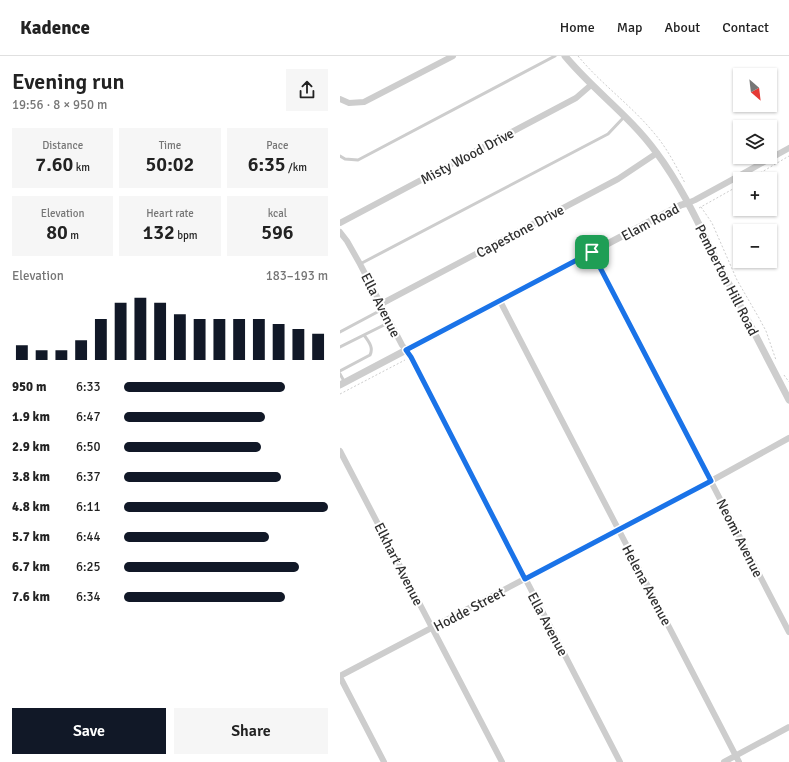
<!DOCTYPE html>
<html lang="en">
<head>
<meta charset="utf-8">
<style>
	:root { --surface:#fff; --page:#f6f6f6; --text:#222; --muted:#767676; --line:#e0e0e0; --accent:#111827 }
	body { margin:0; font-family:Signika,sans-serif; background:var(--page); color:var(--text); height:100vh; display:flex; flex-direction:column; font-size:15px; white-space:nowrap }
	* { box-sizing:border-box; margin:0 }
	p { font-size:13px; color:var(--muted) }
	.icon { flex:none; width:22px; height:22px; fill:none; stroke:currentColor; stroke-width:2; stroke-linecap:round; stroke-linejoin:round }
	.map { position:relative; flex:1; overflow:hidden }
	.side { display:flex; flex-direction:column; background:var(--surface); width:340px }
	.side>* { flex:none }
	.needle { width:26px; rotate:152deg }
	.fabs { position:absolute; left:393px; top:12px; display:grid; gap:8px }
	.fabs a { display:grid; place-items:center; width:44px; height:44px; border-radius:0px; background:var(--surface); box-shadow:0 1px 3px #0004; font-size:20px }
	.pin { position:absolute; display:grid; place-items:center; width:34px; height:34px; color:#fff; margin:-17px; border-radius:8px; box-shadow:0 2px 6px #0006 }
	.round { display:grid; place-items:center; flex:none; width:42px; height:42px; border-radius:0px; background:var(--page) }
	.headline { display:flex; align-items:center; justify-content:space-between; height:68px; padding:0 12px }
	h1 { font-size:22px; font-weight:600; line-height:30px }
	.metrics { display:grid; grid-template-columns:repeat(3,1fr); gap:6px; height:68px; padding:4px 12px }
	.metrics div { display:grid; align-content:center; border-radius:0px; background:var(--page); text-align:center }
	.metrics b { font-size:20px; font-weight:600 }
	.metrics small { font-size:11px; font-weight:400 }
	.metrics p { font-size:11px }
	.chart { height:112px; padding:8px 12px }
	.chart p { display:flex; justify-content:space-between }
	.chart svg { width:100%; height:72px; margin-top:4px; stroke:var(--accent); stroke-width:6 }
	.cta { display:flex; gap:8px; margin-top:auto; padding:8px 12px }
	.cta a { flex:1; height:46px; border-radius:0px; background:var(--accent); color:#fff; font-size:16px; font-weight:600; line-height:46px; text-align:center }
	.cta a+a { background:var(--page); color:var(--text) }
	ul { padding:0 12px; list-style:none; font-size:13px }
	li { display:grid; grid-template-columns:64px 48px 1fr; align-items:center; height:30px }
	li i { height:10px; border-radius:5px; background:var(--accent) }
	header { display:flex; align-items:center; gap:24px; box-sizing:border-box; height:56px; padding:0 20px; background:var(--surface); border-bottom:1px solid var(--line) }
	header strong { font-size:19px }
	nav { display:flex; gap:22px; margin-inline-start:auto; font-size:14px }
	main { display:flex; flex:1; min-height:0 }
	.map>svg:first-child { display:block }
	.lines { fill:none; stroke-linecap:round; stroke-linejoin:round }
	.path { stroke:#cdcdcd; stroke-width:1; stroke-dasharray:2 2; stroke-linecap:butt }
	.service { stroke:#cdcdcd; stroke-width:3 }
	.minor { stroke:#cdcdcd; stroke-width:6 }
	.tertiary { stroke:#cdcdcd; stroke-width:7 }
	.route-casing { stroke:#fff; stroke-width:8 }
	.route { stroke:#1a73e8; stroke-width:5 }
	.labels { text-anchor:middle; stroke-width:4; stroke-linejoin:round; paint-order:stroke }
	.street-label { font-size:14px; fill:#303030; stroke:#fff }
</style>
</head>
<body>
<header>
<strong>Kadence</strong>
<nav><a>Home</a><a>Map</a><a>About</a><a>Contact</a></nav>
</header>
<main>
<section class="side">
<div class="headline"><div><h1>Evening run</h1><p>19:56 · 8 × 950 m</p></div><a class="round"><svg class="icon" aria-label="share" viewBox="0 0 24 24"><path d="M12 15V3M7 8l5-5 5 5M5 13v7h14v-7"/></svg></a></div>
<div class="metrics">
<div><p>Distance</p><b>7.60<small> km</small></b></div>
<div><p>Time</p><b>50:02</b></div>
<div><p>Pace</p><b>6:35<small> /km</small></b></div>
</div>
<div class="metrics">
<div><p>Elevation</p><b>80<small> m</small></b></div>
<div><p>Heart rate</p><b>132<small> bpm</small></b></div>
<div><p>kcal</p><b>596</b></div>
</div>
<div class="chart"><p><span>Elevation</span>183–193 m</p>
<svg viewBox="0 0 160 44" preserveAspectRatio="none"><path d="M5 44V35M15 44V38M25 44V38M35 44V32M45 44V19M55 44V9M65 44V6M75 44V9M85 44V16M95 44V19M105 44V19M115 44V19M125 44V19M135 44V22M145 44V25M155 44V28"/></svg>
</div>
<ul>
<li><b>950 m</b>6:33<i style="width:79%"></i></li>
<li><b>1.9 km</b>6:47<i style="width:69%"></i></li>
<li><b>2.9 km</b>6:50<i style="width:67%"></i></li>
<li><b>3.8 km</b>6:37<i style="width:77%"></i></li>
<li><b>4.8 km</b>6:11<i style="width:100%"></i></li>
<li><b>5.7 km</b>6:44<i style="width:71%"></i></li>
<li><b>6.7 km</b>6:25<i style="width:86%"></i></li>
<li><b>7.6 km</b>6:34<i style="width:79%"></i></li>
</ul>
<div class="cta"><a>Save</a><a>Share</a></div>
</section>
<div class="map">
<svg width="449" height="706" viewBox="0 0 449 706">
	<rect width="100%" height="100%" fill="#fff"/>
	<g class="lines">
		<path class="path" d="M238 0C261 28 291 49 314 77 327 92 336 110 345 127
			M410 123 449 100
			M361 151 372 167 397 224 419 262 426 275 436 304
			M359 152 400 129
			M444 319 449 326
			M0 338 65 304"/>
		<path class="service" d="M0 100 5 103 18 104 215 0
			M20 208 268 78 285 60
			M0 276 43 253
			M0 291 50 266
			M0 315 30 299C34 291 28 285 24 279
			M0 318 5 327"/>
		<path class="minor" d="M0 43 9 47 24 46 113 0
			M348 147 355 144 388 126 449 92
			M0 167 236 42 251 29
			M0 176 7 185 20 208 62 289 71 301 280 706
			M252 196 449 576
			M160 245 399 706
			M41 248 278 123 317 97
			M0 395 162 706
			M0 620 371 425 449 382
			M0 621 44 706
			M384 706 449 671"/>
		<path class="tertiary" d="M225 0C253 34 290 60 316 96 340 128 357 164 374 199 399 247 424 296 449 344
			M0 329 341 149 348 147"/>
	</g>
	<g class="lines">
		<g class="route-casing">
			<path id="route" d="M252 196 371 425 185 523 71 301 66 294Z"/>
		</g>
		<use href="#route" class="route"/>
	</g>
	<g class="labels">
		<g class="street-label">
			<text transform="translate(127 100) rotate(-28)" y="5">Misty Wood Drive</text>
			<text transform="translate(310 166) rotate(-28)" y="5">Elam Road</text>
			<text transform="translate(180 175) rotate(-28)" y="5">Capestone Drive</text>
			<text transform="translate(387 224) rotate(63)" y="5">Pemberton Hill Road</text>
			<text transform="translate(41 249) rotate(63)" y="5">Ella Avenue</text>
			<text transform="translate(400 482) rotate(63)" y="5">Neomi Avenue</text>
			<text transform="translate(59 508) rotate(63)" y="5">Elkhart Avenue</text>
			<text transform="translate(307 529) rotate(62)" y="5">Helena Avenue</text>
			<text transform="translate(129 553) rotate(-28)" y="5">Hodde Street</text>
			<text transform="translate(208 568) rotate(62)" y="5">Ella Avenue</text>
		</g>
	</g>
</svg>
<div class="fabs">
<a><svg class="needle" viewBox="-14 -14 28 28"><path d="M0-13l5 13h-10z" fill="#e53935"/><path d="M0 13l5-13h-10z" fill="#767676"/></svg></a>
<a><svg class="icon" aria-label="layers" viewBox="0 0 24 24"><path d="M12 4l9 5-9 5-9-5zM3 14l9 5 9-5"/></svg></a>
<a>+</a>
<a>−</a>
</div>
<div class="pin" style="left:252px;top:196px;background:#1e9e55"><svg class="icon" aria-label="arrive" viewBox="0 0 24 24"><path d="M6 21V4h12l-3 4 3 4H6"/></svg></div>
</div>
</main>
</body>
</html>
